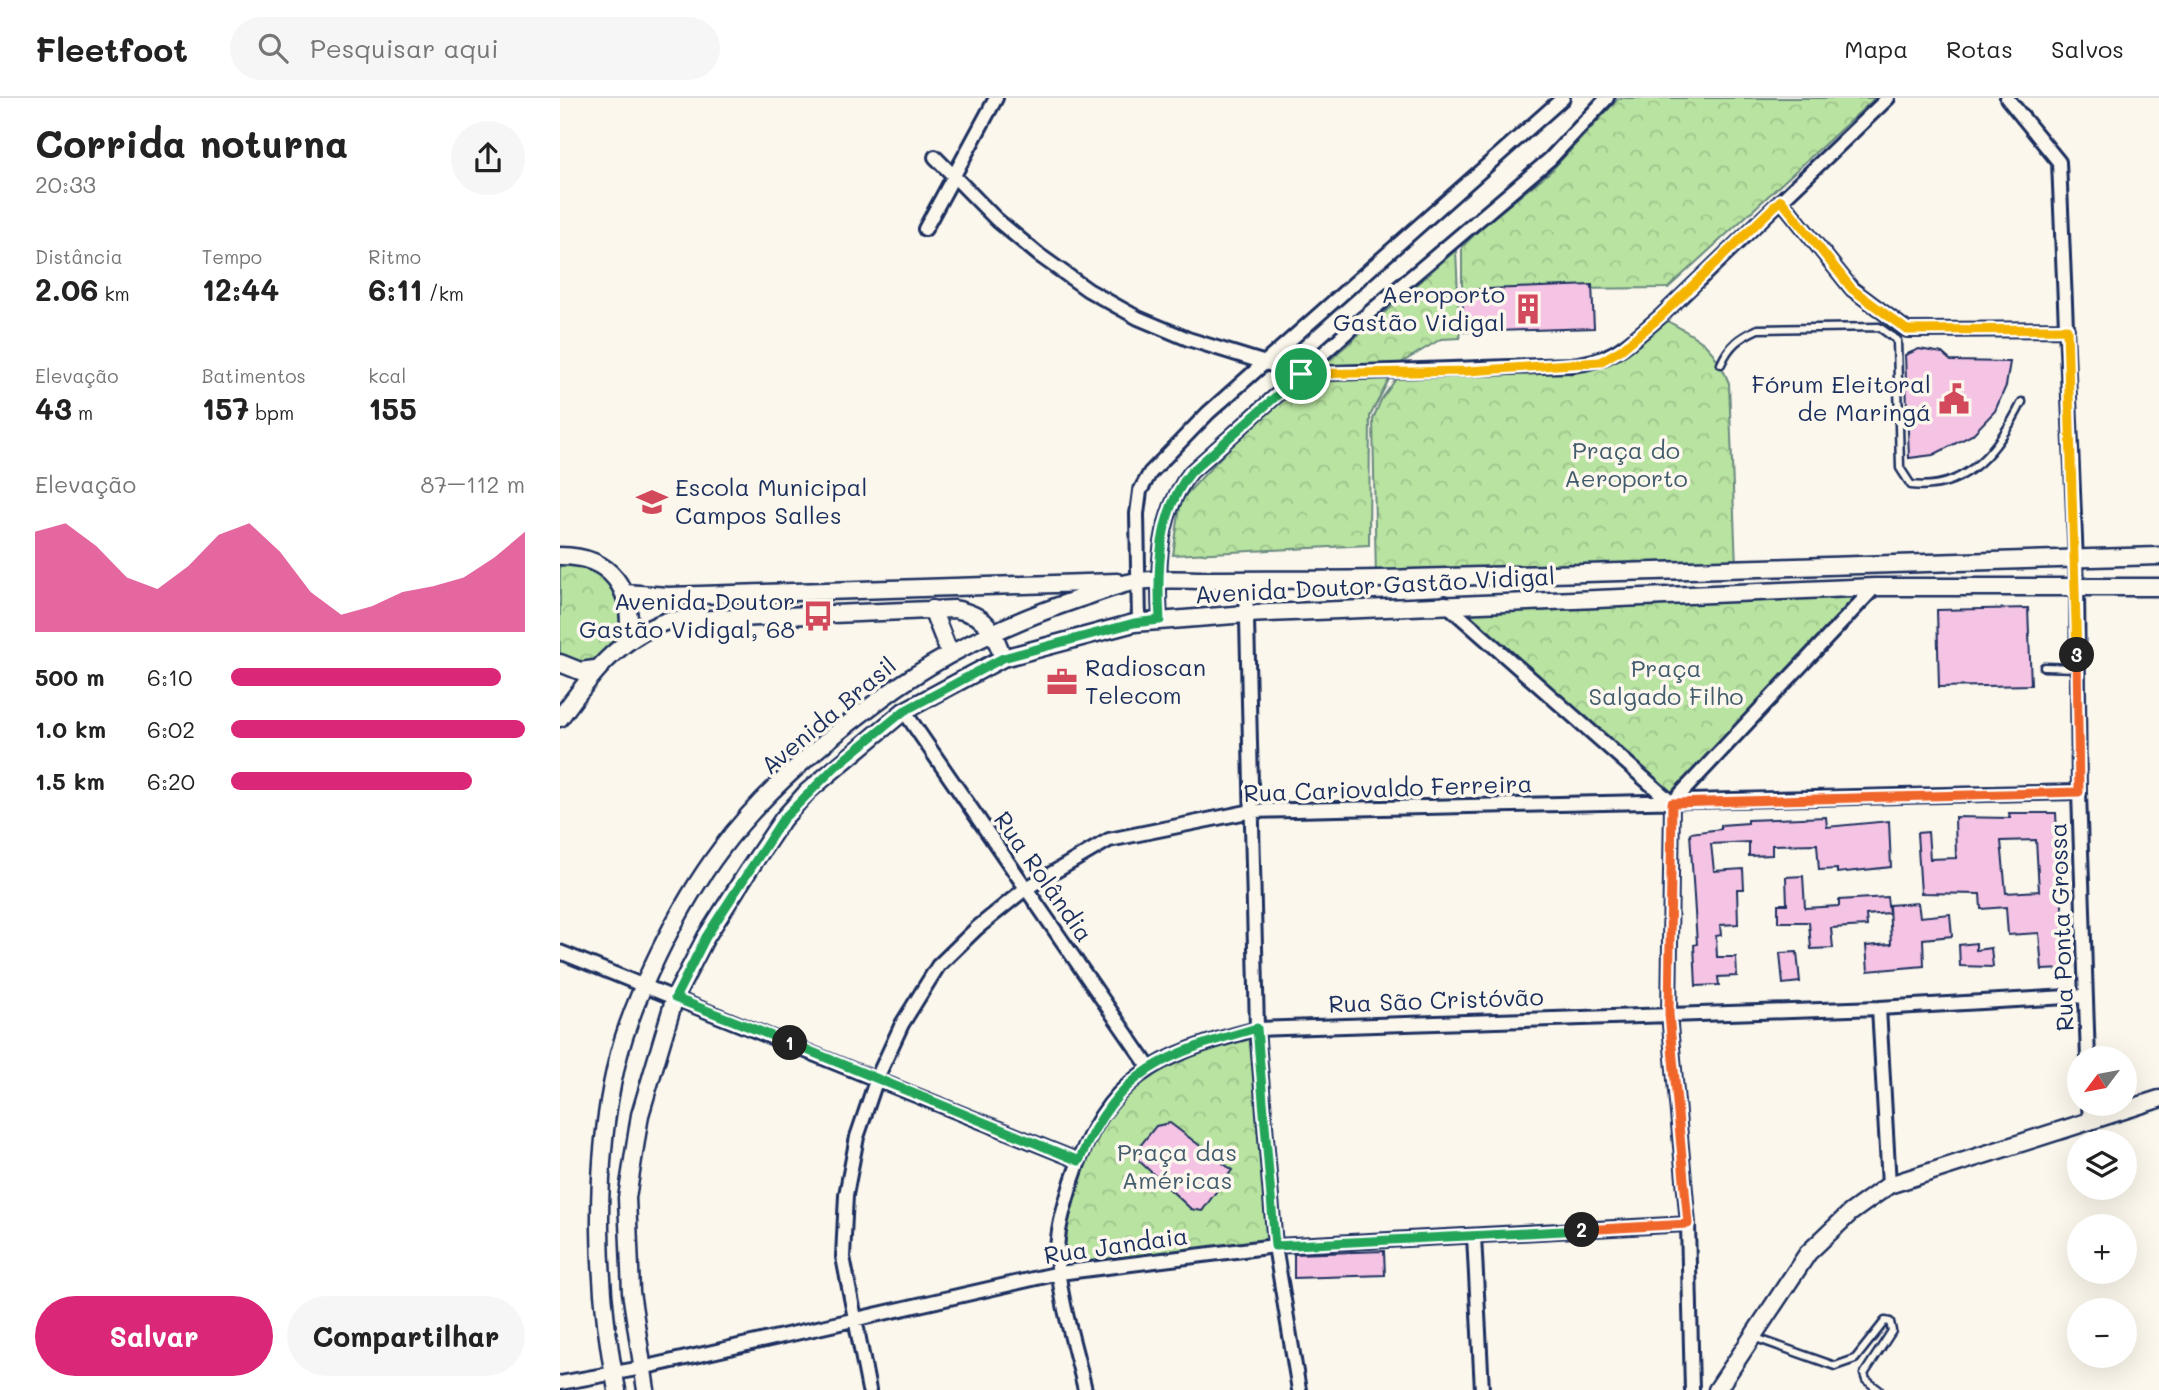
<!DOCTYPE html>
<html lang="pt">
<head>
<meta charset="utf-8">
<style>
	:root { --surface:#fff; --page:#f6f6f6; --text:#222; --muted:#767676; --line:#e0e0e0; --accent:#db2777 }
	body { margin:0; font-family:Mali,sans-serif; background:var(--page); color:var(--text); height:100vh; display:flex; flex-direction:column; font-size:26px; white-space:nowrap }
	* { box-sizing:border-box; margin:0 }
	p { font-size:23px; color:var(--muted) }
	.icon { flex:none; width:38px; height:38px; fill:none; stroke:currentColor; stroke-width:2; stroke-linecap:round; stroke-linejoin:round }
	.map { position:relative; flex:1; overflow:hidden }
	.drawer { display:flex; flex-direction:column; background:var(--surface); width:560px }
	.drawer>* { flex:none }
	.needle { width:46px; rotate:238deg }
	.fabs { position:absolute; left:1507px; top:948px; display:grid; gap:14px }
	.fabs a { display:grid; place-items:center; width:70px; height:70px; border-radius:50%; background:var(--surface); box-shadow:0 7px 28px #0002; font-size:35px }
	.pin { position:absolute; display:grid; place-items:center; width:60px; height:60px; color:#fff; margin:-30px; border:4px solid #fff; border-radius:50%; box-shadow:0 2px 7px #0007 }
	.km { position:absolute; width:35px; height:35px; margin:-18px; border-radius:50%; background:#222; color:#fff; font-size:19px; line-height:35px; text-align:center }
	.round { display:grid; place-items:center; flex:none; width:74px; height:74px; border-radius:37px; background:var(--page) }
	.headline { display:flex; align-items:center; justify-content:space-between; height:119px; padding:0 35px }
	h1 { font-size:38px; font-weight:800; line-height:52px }
	.stats { display:grid; grid-template-columns:repeat(3,1fr); gap:10px; height:119px; padding:7px 35px }
	.stats div { display:grid; align-content:center }
	.stats b { font-size:30px; font-weight:800 }
	.stats small { font-size:19px; font-weight:400 }
	.stats p { font-size:19px }
	.chart { height:196px; padding:14px 35px }
	.chart p { display:flex; justify-content:space-between }
	.chart svg { width:100%; height:126px; margin-top:7px; fill:var(--accent); opacity:.7 }
	.action { display:flex; gap:14px; margin-top:auto; padding:14px 35px }
	.action a { flex:1; height:80px; border-radius:42px; background:var(--accent); color:#fff; font-size:28px; font-weight:800; line-height:80px; text-align:center }
	.action a+a { background:var(--page); color:var(--text) }
	ul { padding:0 35px; list-style:none; font-size:23px }
	li { display:grid; grid-template-columns:112px 84px 1fr; align-items:center; height:52px }
	li i { height:18px; border-radius:9px; background:var(--accent) }
	header { display:flex; align-items:center; gap:42px; box-sizing:border-box; height:98px; padding:0 35px; background:var(--surface); border-bottom:2px solid var(--line) }
	header strong { font-size:33px }
	nav { display:flex; gap:38px; margin-inline-start:auto; font-size:24px }
	.search { width:490px; height:63px; background:var(--page); display:flex; align-items:center; gap:18px; box-sizing:border-box; padding:0 24px; border-radius:38px; color:var(--muted); font-size:26px }
	main { display:flex; flex:1; min-height:0 }
	.map>svg:first-child { display:block }
	.park { fill:url(#park-crowns); stroke:#6a897f; stroke-width:2 }
	.building { fill:#f5c4e4; stroke:#1b2f5e; stroke-width:2; fill-rule:evenodd }
	.lines { fill:none; stroke-linecap:round; stroke-linejoin:round }
	.lane-casing { stroke:#1b2f5e; stroke-width:11 }
	.street-casing { stroke:#1b2f5e; stroke-width:18 }
	.secondary-casing { stroke:#1b2f5e; stroke-width:21 }
	.lane { stroke:#fbf7ec; stroke-width:6 }
	.street { stroke:#fbf7ec; stroke-width:12 }
	.secondary { stroke:#fbf7ec; stroke-width:16 }
	.split-1-casing { stroke:#fff; stroke-width:14 }
	.split-2-casing { stroke:#fff; stroke-width:14 }
	.split-3-casing { stroke:#fff; stroke-width:14 }
	.split-4-casing { stroke:#fff; stroke-width:14 }
	.split-1 { stroke:#22a559; stroke-width:9 }
	.split-2 { stroke:#22a559; stroke-width:9 }
	.split-3 { stroke:#f0652b; stroke-width:9 }
	.split-4 { stroke:#f5b400; stroke-width:9 }
	.labels { text-anchor:middle; stroke-width:7; stroke-linejoin:round; paint-order:stroke }
	.poi-label { font-size:24px; fill:#1b2f5e; stroke:#fbf7ec; text-anchor:end }
	.park-label { font-size:24px; fill:#425c6e; stroke:#fbf7ec }
	.street-label { font-size:24px; fill:#1b2f5e; stroke:#fbf7ec }
</style>
</head>
<body>
<header>
<strong>Fleetfoot</strong>
<div class="search"><svg class="icon" aria-label="search" viewBox="0 0 24 24"><circle cx="10" cy="10" r="6"/><path d="M15 15l6 6"/></svg>Pesquisar aqui</div>
<nav><a>Mapa</a><a>Rotas</a><a>Salvos</a></nav>
</header>
<main>
<section class="drawer">
<div class="headline"><div><h1>Corrida noturna</h1><p>20:33</p></div><a class="round"><svg class="icon" aria-label="share" viewBox="0 0 24 24"><path d="M12 15V3M7 8l5-5 5 5M5 13v7h14v-7"/></svg></a></div>
<div class="stats">
<div><p>Distância</p><b>2.06<small> km</small></b></div>
<div><p>Tempo</p><b>12:44</b></div>
<div><p>Ritmo</p><b>6:11<small> /km</small></b></div>
</div>
<div class="stats">
<div><p>Elevação</p><b>43<small> m</small></b></div>
<div><p>Batimentos</p><b>157<small> bpm</small></b></div>
<div><p>kcal</p><b>155</b></div>
</div>
<div class="chart"><p><span>Elevação</span>87–112 m</p>
<svg viewBox="0 0 160 44" preserveAspectRatio="none"><path d="M0 44V9L10 6L20 14L30 25L40 29L50 21L60 10L70 6L80 16L90 30L100 38L110 35L120 30L130 28L140 25L150 18L160 9V44z"/></svg>
</div>
<ul>
<li><b>500 m</b>6:10<i style="width:92%"></i></li>
<li><b>1.0 km</b>6:02<i style="width:100%"></i></li>
<li><b>1.5 km</b>6:20<i style="width:82%"></i></li>
</ul>
<div class="action"><a>Salvar</a><a>Compartilhar</a></div>
</section>
<div class="map">
<svg width="1599" height="1292" viewBox="0 0 1599 1292">
	<defs>
		<pattern id="park-crowns" width="20" height="18" patternUnits="userSpaceOnUse" patternTransform="scale(1.75)"><rect width="20" height="18" fill="#b8e3a0"/><path d="M2 6a3 3 0 1 1 6 0M12 15a3 3 0 1 1 6 0" fill="none" stroke="#9ec38c"/></pattern>
	</defs>
	<rect width="100%" height="100%" fill="#fbf7ec"/>
	<filter id="ink" filterUnits="userSpaceOnUse"><feTurbulence type="fractalNoise" baseFrequency=".0143" numOctaves="2"/><feDisplacementMap in="SourceGraphic" scale="14" xChannelSelector="R" yChannelSelector="G"/><feConvolveMatrix kernelMatrix="1 2 1 2 8 2 1 2 1" color-interpolation-filters="sRGB"/></filter>
	<g filter="url(#ink)">
		<path class="park" d="M1059 0H1315L1108 190 902 192V149L924 127 991 73Z
			M896 152 900 240 881 241 836 268 810 318 809 447 613 457 621 402 672 347Z
			M1100 219C1137 240 1152 243 1169 285L1176 469 816 482 813 321 821 302 841 274 1039 264Z
			M0 458 57 481 68 541 35 571 0 565Z
			M1315 489 1112 705 885 505Z
			M696 931 715 1148 499 1175 497 1154 531 1034 589 969Z"/>
		<path class="building" d="M1032 187 1034 230 904 234 902 192Z
			M1359 251 1382 255 1391 263 1450 264 1446 288 1435 313 1412 337 1373 357 1349 360 1345 257Z
			M1468 510 1471 587 1379 589 1377 512Z
			M1449 715H1496L1498 754H1502L1503 773 1504 787H1501L1505 871 1482 872 1479 835 1448 837 1446 809 1421 811 1420 796 1361 795 1357 735 1368 734 1370 761 1396 760 1395 719 1450 720ZM1476 742 1479 793 1446 795 1441 743Z
			M1266 719 1267 729 1329 723 1331 769 1277 775V771L1259 772 1257 746 1212 747V757L1189 758V744L1151 746 1154 773 1183 771 1184 791H1177L1178 826 1160 827 1161 837 1156 838 1157 859H1176L1177 878 1158 879 1159 887 1136 888 1134 847 1137 846 1130 735 1161 731V727L1188 725V722Z
			M1243 778 1245 810 1279 808V802L1327 799 1329 815 1306 817 1307 828 1271 830 1273 850 1251 851 1249 824H1218V806H1227L1226 779Z
			M1358 805 1360 819 1390 816 1392 838 1363 841 1364 868 1308 873 1306 848 1331 846 1329 807Z
			M1416 845V852L1431 850 1433 869 1400 868 1399 847Z
			M1237 854 1240 884 1223 886 1220 855Z
			M610 1025 672 1072 642 1113 631 1111 577 1061 580 1048 596 1028Z
			M824 1153 825 1177 734 1180V1156Z"/>
		<g class="lines">
			<g class="lane-casing">
				<path id="lane" d="M1161 266C1169 247 1180 239 1198 231L1319 229 1337 242 1340 370 1351 387C1408 394 1440 348 1462 304
					M1484 569 1517 570
					M1193 1239 1275 1268 1295 1261 1325 1223 1330 1224 1332 1233 1304 1276 1306 1282 1319 1292"/>
			</g>
			<g class="street-casing">
				<path id="street" d="M1447 0 1499 64 1517 488 1519 694 1528 961
					M375 59 437 122 479 157 528 192 578 220 628 241 741 276 1012 267C1056 262 1067 246 1100 219L1328 0
					M1221 102 1292 191 1347 232 1507 231
					M365 131 436 0
					M686 481 697 931 715 1148 739 1292
					M885 505 1112 705
					M600 522C597 472 598 414 631 374L796 226 990 61 1047 0
					M579 524 577 416 580 393 590 375 648 315 1003 0
					M344 613 589 969
					M1112 705 1109 916 1128 1126 1132 1292
					M1112 705 1315 489
					M0 854 519 1063
					M1319 910 1329 1087
					M1529 1006 1530 1025
					M914 1138 922 1292
					M0 1285 82 1270 499 1175 715 1148 1128 1126
					M309 1292 283 1159 286 1097 297 1039 317 980 342 926 378 868 417 830 465 791 549 742 692 713 1519 694
					M525 1292C515 1248 499 1201 497 1156 497 1131 505 1107 512 1083 545 979 598 956 697 931L1319 910 1525 898"/>
			</g>
			<g class="secondary-casing">
				<path id="secondary" d="M0 458C52 458 74 492 68 541
					M65 495 108 498 557 484
					M372 511 389 554
					M0 565 20 573 35 571
					M0 620C30 578 57 541 107 523L394 511C426 517 433 530 443 560
					M57 1292C36 1192 33 1068 56 968 71 902 120 805 161 751 204 693 264 643 322 600 382 555 447 525 518 501 537 495 558 486 578 483 602 480 628 482 652 482 719 481 785 483 852 480 1101 472 1350 467 1599 458
					M86 1292 71 1194 67 1100 80 1017 115 899 146 839 188 773 223 721 247 694 344 613 443 560 574 525 686 516 1315 489H1599
					M1157 1292 1248 1155 1290 1115 1329 1087 1599 1001"/>
			</g>
			<use href="#lane" class="lane"/>
			<use href="#street" class="street"/>
			<use href="#secondary" class="secondary"/>
		</g>
	</g>
	<g class="lines" filter="url(#ink)">
		<g class="split-1-casing">
			<path id="split-1" d="M230 945 115 900 146 839 223 721 275 669 344 613 443 560 574 525 600 522C597 473 598 413 631 374L741 276"/>
		</g>
		<g class="split-2-casing">
			<path id="split-2" d="M230 945 519 1063C559 970 606 956 697 930L715 1148 1022 1132"/>
		</g>
		<g class="split-3-casing">
			<path id="split-3" d="M1022 1132 1128 1126 1109 916 1112 705 1519 694 1517 557"/>
		</g>
		<g class="split-4-casing">
			<path id="split-4" d="M741 276 908 273 1040 264 1062 251 1100 219 1221 102 1292 191 1347 232 1507 231 1517 557"/>
		</g>
		<use href="#split-1" class="split-1"/>
		<use href="#split-2" class="split-2"/>
		<use href="#split-3" class="split-3"/>
		<use href="#split-4" class="split-4"/>
	</g>
	<defs>
		<g id="building-bare" transform="scale(2.415)"><path d="M-4-6H4V6H1V3H-1V6H-4ZM-2.5-4.3h1.7v1.8h-1.7ZM.8-4.3h1.7v1.8H.8ZM-2.5-1h1.7V.8h-1.7ZM.8-1h1.7V.8H.8Z" fill="#d1495b" stroke="#fbf7ec" stroke-width="2.5" paint-order="stroke"/></g>
		<g id="civic-bare" transform="scale(2.415)"><path d="M-.6-6.5H3V-4.5H.6V-3L4-1V1h2V6H-6V1h2V-1L-.6-3ZM-1.2 2.5V6h2.4V2.5Z" fill="#d1495b" stroke="#fbf7ec" stroke-width="2.5" paint-order="stroke"/></g>
		<g id="school-bare" transform="scale(2.415)"><path d="M0-5L7-2L0 1L-7-2ZM-4 1L0 2.5L4 1V4Q0 6-4 4Z" fill="#d1495b" stroke="#fbf7ec" stroke-width="2.5" paint-order="stroke"/></g>
		<g id="bus-bare" transform="scale(2.415)"><path d="M-5-6H5V4H4V6H2V4H-2V6H-4V4H-5ZM-3.5-4V0h7V-4ZM-3.5 1.2v1.5H-2V1.2ZM2 1.2v1.5H3.5V1.2Z" fill="#d1495b" stroke="#fbf7ec" stroke-width="2.5" paint-order="stroke"/></g>
		<g id="office-bare" transform="scale(2.415)"><path d="M-6-3h4V-5.5h4V-3h4V5H-6ZM-1-4.5V-3h2v-1.5ZM-6 0V1H6V0Z" fill="#d1495b" stroke="#fbf7ec" stroke-width="2.5" paint-order="stroke"/></g>
	</defs>
	<g fill-rule="evenodd">
		<use href="#building-bare" x="968" y="211"/>
		<use href="#civic-bare" x="1394" y="301"/>
		<use href="#school-bare" x="92" y="404"/>
		<use href="#bus-bare" x="258" y="518"/>
		<use href="#office-bare" x="502" y="584"/>
	</g>
	<g class="labels">
		<g class="poi-label">
			<text x="945" y="205">Aeroporto<tspan x="945" dy="28">Gastão Vidigal</tspan></text>
			<text x="1371" y="295">Fórum Eleitoral<tspan x="1371" dy="28">de Maringá</tspan></text>
			<text x="115" y="398" text-anchor="start">Escola Municipal<tspan x="115" dy="28">Campos Salles</tspan></text>
			<text x="235" y="512">Avenida Doutor<tspan x="235" dy="28">Gastão Vidigal, 68</tspan></text>
			<text x="525" y="578" text-anchor="start">Radioscan<tspan x="525" dy="28">Telecom</tspan></text>
		</g>
		<g class="park-label">
			<text x="1066" y="361">Praça do<tspan x="1066" dy="28">Aeroporto</tspan></text>
			<text x="1106" y="579">Praça<tspan x="1106" dy="28">Salgado Filho</tspan></text>
			<text x="617" y="1063">Praça das<tspan x="617" dy="28">Américas</tspan></text>
		</g>
		<g class="street-label">
			<text transform="translate(815 488) rotate(-3)" y="8">Avenida Doutor Gastão Vidigal</text>
			<text transform="translate(269 618) rotate(-40)" y="8">Avenida Brasil</text>
			<text transform="translate(828 691) rotate(-2)" y="8">Rua Cariovaldo Ferreira</text>
			<text transform="translate(483 779) rotate(55)" y="8">Rua Rolândia</text>
			<text transform="translate(1502 829) rotate(-92)" y="8">Rua Ponta Grossa</text>
			<text transform="translate(876 903) rotate(-2)" y="8">Rua São Cristóvão</text>
			<text transform="translate(556 1148) rotate(-8)" y="8">Rua Jandaia</text>
		</g>
	</g>
</svg>
<div class="fabs">
<a><svg class="needle" viewBox="-14 -14 28 28"><path d="M0-13l5 13h-10z" fill="#e53935"/><path d="M0 13l5-13h-10z" fill="#767676"/></svg></a>
<a><svg class="icon" aria-label="layers" viewBox="0 0 24 24"><path d="M12 4l9 5-9 5-9-5zM3 14l9 5 9-5"/></svg></a>
<a>+</a>
<a>−</a>
</div>
<div class="pin" style="left:741px;top:276px;background:#1e9e55"><svg class="icon" aria-label="arrive" viewBox="0 0 24 24"><path d="M6 21V4h12l-3 4 3 4H6"/></svg></div>
<b class="km" style="left:230px;top:945px">1</b>
<b class="km" style="left:1022px;top:1132px">2</b>
<b class="km" style="left:1517px;top:557px">3</b>
</div>
</main>
</body>
</html>
